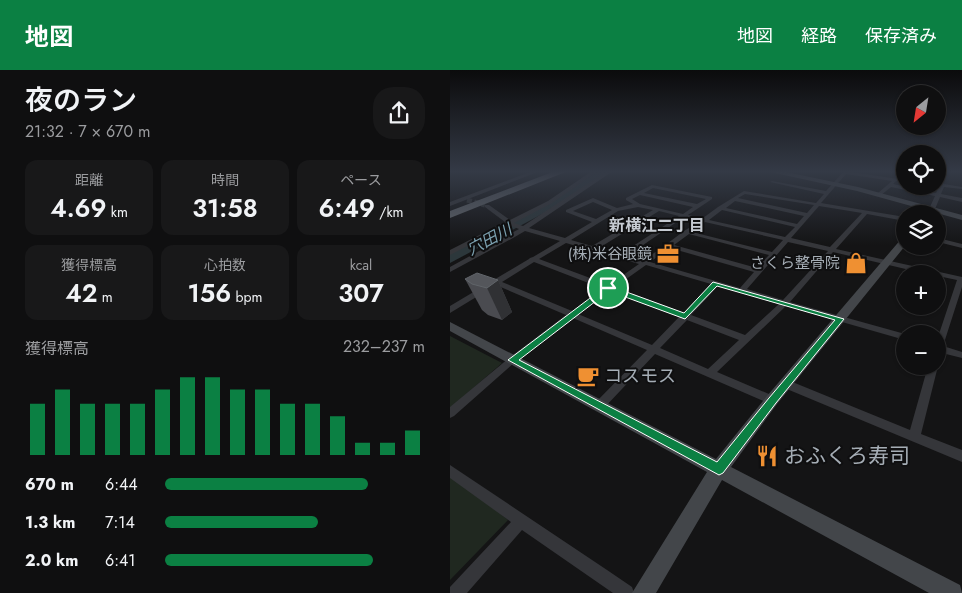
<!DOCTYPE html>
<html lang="ja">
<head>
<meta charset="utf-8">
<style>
	:root { --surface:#0f0f10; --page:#181819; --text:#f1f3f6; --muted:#9b9c9f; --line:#2f2f30; --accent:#0b8043 }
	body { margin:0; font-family:Jost,"Noto Sans JP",sans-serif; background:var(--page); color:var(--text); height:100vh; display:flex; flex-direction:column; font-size:19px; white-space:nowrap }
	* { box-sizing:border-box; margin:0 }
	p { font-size:16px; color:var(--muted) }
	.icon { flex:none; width:28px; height:28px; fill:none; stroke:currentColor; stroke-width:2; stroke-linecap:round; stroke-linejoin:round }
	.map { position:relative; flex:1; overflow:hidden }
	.details { display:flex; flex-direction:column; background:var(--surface); width:450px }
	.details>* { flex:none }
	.needle { width:32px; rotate:210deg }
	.controls { position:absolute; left:446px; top:15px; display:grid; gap:10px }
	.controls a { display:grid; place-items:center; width:50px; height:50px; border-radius:50%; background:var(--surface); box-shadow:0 1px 4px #0004,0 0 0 1px var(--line); font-size:25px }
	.pin { position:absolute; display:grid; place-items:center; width:42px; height:42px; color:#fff; margin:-21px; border:2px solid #fff; border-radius:50%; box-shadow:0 1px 5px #0007 }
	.round { display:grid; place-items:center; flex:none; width:52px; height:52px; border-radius:20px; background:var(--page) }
	.headline { display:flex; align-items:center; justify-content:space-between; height:85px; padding:0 25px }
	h1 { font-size:28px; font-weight:600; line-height:38px }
	.stats { display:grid; grid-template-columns:repeat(3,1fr); gap:8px; height:85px; padding:5px 25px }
	.stats div { display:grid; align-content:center; border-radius:12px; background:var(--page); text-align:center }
	.stats b { font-size:25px; font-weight:600 }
	.stats small { font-size:14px; font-weight:400 }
	.stats p { font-size:14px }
	.chart { height:140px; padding:10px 25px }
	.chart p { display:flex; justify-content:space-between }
	.chart svg { width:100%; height:90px; margin-top:5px; stroke:var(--accent); stroke-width:6 }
	ul { padding:0 25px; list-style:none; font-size:16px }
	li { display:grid; grid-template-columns:80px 60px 1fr; align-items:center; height:38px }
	li i { height:12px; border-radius:6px; background:var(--accent) }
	header { display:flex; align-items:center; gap:30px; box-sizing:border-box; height:70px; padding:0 25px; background:var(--accent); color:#fff }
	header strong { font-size:24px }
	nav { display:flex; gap:28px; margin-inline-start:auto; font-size:18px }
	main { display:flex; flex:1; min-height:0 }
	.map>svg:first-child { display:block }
	.green { fill:#202820 }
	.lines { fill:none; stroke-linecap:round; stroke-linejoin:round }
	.river { fill:#2c373b; fill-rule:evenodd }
	.street-tunnel { stroke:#313335; stroke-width:5; stroke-dasharray:5 2.5; stroke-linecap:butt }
	.street { fill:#35363a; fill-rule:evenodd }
	.secondary { fill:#43464a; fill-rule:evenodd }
	.highway { fill:#61656b; fill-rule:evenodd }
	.wall { fill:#4a4b50 }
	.shaded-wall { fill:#303134 }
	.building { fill:#54565b; stroke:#606469 }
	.route { fill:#0b8043; stroke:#fff; fill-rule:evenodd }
	.labels { text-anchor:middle; stroke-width:4; stroke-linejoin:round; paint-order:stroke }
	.far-poi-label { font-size:15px; fill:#a5adb5; stroke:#0f0f10; text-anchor:end }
	.far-neighbourhood-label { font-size:16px; font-weight:bold; fill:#c6cbd2; stroke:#0f0f10 }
	.far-water-label { font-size:16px; font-style:italic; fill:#7ca1b0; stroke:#0f0f10 }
	.poi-label { font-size:18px; fill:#a5adb5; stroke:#0f0f10; text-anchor:start }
	.near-poi-label { font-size:21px; fill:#a5adb5; stroke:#0f0f10; text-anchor:start }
</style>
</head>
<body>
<header>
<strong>地図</strong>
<nav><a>地図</a><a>経路</a><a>保存済み</a></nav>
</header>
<main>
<section class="details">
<div class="headline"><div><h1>夜のラン</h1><p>21:32 · 7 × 670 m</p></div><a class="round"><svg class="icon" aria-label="share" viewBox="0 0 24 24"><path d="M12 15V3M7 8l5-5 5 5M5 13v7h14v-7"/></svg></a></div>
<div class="stats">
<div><p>距離</p><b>4.69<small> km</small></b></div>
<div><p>時間</p><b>31:58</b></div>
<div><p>ペース</p><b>6:49<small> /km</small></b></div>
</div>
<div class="stats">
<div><p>獲得標高</p><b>42<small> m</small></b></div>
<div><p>心拍数</p><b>156<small> bpm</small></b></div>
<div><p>kcal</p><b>307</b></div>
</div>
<div class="chart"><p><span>獲得標高</span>232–237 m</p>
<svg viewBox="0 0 160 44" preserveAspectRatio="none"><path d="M5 44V19M15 44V12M25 44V19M35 44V19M45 44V19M55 44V12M65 44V6M75 44V6M85 44V12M95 44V12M105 44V19M115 44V19M125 44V25M135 44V38M145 44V38M155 44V32"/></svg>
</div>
<ul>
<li><b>670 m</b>6:44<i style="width:78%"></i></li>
<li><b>1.3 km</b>7:14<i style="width:59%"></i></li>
<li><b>2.0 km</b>6:41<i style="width:80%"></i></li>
</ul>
</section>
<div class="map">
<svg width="512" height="523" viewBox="0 0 512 523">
	<rect width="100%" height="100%" fill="#141415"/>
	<path class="green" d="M0 266 52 293 0 338Z
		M0 404 58 450 0 510Z"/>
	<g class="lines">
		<path class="river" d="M148 101H158L109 135 0 193V184L103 131Z"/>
		<path class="street-tunnel" d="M17 130 35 135"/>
		<path class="street" d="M83 101H90L0 136V132Z
			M142 101H148L102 133 64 153 73 156 157 101H163L79 158 115 168 142 152 116 142V140L143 128 167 138 183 134 176 130V128L202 115 262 127V129L238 145 253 148 268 137 294 121 366 133 374 124 320 112 322 111 376 121 394 101 455 110V112L446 111 443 114 486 123 489 117 487 116 488 114H489L488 107H490L494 114 512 117V119L494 117 491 124 512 128V132L490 127 485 139 482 141 479 139 485 126 441 117 430 126 427 124 428 123 442 111 396 104 371 133 455 147V151L417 144 386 179 512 207V217L493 276 512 282V288L488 282V267L507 210 488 206V204H477L383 182 340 232 455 264V270L336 236 267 302 326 327 327 330 326 333 322 334 318 333 205 284 154 338 150 339 146 338 145 335 146 332 197 280 123 248 65 292 4 346 0 348V337L59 288 116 245 46 215 0 243V236L79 189 80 188 83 187 110 171 75 161 63 168 0 202V197L69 159 59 155 2 184 0 185V180L55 152 35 137V135H39L60 150 98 131ZM203 118 256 129 247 134 194 123ZM295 124 364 135 357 143 288 128ZM190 125 243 137 233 144 190 134 182 129ZM285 131 354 146 347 154 276 138ZM143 132 162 140 146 149 123 141ZM369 136 412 143 380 177 341 168ZM188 137 203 140 142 176 121 170 168 141ZM272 140 345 157 335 167 259 150ZM209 141 229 146 171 184 149 178ZM234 147 250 151 234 161 218 173 215 174 214 176 194 190 177 186ZM255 152 333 170 322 182 242 162ZM239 164 319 185 307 198 224 175ZM338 172 378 181 333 230 297 219ZM116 173 189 194 159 215 89 189ZM220 178 304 202 290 218 200 192ZM84 192 154 219 122 241 52 212ZM196 195 261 214 234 243 165 217ZM268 216 329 234 295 265 241 245ZM161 221 229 247 202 275 128 244ZM237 250 289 270 258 299 210 278Z
			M504 101H512V103Z
			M488 168 512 174V178L488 172Z
			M488 295V296L471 364 512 380V392L332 317 331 314 332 311 336 310 340 311 460 360 478 296Z
			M0 395 160 502 182 517 184 523H163L72 460 17 523H0V517L61 452 0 408Z"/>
		<path class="secondary" d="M316 101H331L408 117 512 145V150L407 121Z
			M455 167V176L327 334 281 397 510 515 512 523H479L272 410 206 523H182L257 402 0 261V252L266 389 317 326 452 168Z"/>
		<path class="highway" d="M105 101H118L0 148V141Z"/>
	</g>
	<path class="wall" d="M15 209 48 210 62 242 52 250 38 245 32 240Z"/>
	<path class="shaded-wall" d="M48 210 62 242 52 250 37 218Z"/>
	<path class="building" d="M27 203 48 210 37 218 22 214 15 209Z"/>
	<linearGradient id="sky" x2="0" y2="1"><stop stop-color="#0b0b0c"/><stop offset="0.58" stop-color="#343a46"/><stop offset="1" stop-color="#343a46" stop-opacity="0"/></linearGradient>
	<rect width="512" height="175" fill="url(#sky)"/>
	<path class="route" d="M263 212 394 249 326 333 273 403 269 405 58 290 156 216H160L234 243ZM267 216 385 250 319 328 267 392 69 290 159 221 235 249Z"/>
	<defs>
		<g id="office-bare" transform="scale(1.725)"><path d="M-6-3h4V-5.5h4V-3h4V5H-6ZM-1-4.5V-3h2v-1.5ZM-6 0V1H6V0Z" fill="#ef9032" stroke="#0f0f10" stroke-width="2.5" paint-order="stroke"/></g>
		<g id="shop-bare" transform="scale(1.725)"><path d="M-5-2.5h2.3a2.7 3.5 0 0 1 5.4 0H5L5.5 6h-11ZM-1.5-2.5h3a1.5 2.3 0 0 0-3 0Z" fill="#ef9032" stroke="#0f0f10" stroke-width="2.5" paint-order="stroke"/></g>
		<g id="cafe-bare" transform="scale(1.725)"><path d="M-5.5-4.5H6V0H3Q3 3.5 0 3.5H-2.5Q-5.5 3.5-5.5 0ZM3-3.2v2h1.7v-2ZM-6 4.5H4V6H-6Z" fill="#ef9032" stroke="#0f0f10" stroke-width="2.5" paint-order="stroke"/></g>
		<g id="restaurant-bare" transform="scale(1.725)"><path d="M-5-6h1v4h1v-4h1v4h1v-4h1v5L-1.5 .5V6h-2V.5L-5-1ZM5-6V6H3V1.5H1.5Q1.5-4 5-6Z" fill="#ef9032" stroke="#0f0f10" stroke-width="2.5" paint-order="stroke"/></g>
	</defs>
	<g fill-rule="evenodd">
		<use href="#office-bare" x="218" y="184"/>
		<use href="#shop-bare" x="406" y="193"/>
		<use href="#cafe-bare" x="138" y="306"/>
		<use href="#restaurant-bare" x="317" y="386"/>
	</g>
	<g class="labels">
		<g class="far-poi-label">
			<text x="202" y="189">(株)米谷眼鏡</text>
			<text x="390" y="198">さくら整骨院</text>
		</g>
		<g class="far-neighbourhood-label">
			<text x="207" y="161">新横江二丁目</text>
		</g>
		<g class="far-water-label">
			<text transform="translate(39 169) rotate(-28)" y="6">穴田川</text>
		</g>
		<g class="poi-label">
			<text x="154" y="312">コスモス</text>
		</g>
		<g class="near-poi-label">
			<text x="334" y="393">おふくろ寿司</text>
		</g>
	</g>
</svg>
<div class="controls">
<a><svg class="needle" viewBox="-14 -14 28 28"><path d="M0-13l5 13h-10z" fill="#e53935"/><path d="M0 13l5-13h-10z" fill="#9b9c9f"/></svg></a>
<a><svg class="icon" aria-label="locate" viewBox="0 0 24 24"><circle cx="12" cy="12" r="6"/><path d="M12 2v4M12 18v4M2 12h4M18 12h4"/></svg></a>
<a><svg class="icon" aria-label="layers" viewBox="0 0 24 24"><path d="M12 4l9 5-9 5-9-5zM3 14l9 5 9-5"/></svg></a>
<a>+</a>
<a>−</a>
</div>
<div class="pin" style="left:158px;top:218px;background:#1e9e55"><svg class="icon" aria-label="arrive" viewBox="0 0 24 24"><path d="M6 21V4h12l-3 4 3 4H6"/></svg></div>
</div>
</main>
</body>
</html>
